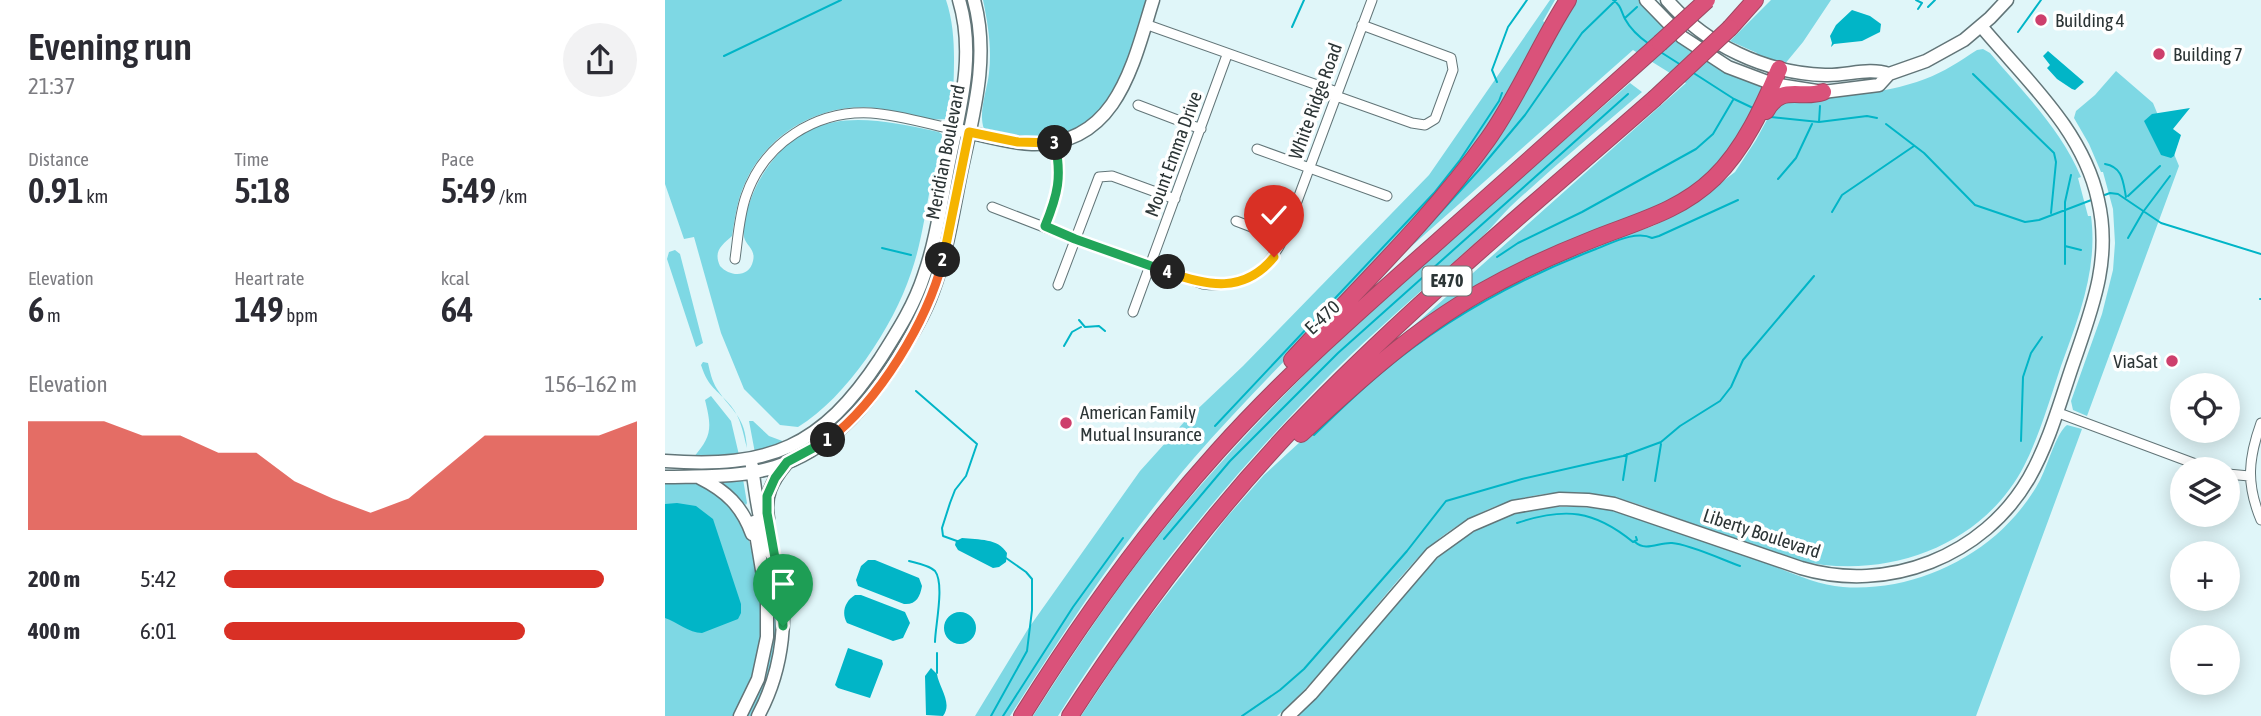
<!DOCTYPE html>
<html lang="en">
<head>
<meta charset="utf-8">
<style>
	:root { --surface:#fff; --page:#f2f2f3; --text:#2b2b33; --muted:#7c7c81; --accent:#d93025 }
	body { margin:0; font-family:"Asap Condensed",sans-serif; background:var(--page); color:var(--text); height:100vh; display:flex; flex-direction:column; font-size:26px; white-space:nowrap }
	* { box-sizing:border-box; margin:0 }
	p { font-size:23px; color:var(--muted) }
	.icon { flex:none; width:38px; height:38px; fill:none; stroke:currentColor; stroke-width:2; stroke-linecap:round; stroke-linejoin:round }
	.map { position:relative; flex:1; overflow:hidden }
	.side { display:flex; flex-direction:column; background:var(--surface); width:665px }
	.side>* { flex:none }
	.tools { position:absolute; left:1505px; top:373px; display:grid; gap:14px }
	.tools a { display:grid; place-items:center; width:70px; height:70px; border-radius:50%; background:var(--surface); box-shadow:0 4px 18px #0003; font-size:35px }
	.pin { position:absolute; display:grid; place-items:center; width:60px; height:60px; color:#fff; margin:-72px -30px; border-radius:50% 50% 50% 0; rotate:-45deg; box-shadow:0 0 7px #0007 }
	.pin .icon { rotate:45deg }
	.km { position:absolute; width:35px; height:35px; margin:-18px; border-radius:50%; background:#222; color:#fff; font-size:19px; line-height:35px; text-align:center }
	.round { display:grid; place-items:center; flex:none; width:74px; height:74px; border-radius:37px; background:var(--page) }
	.summary { display:flex; align-items:center; justify-content:space-between; height:119px; padding:0 28px }
	h1 { font-size:38px; font-weight:600; line-height:52px }
	.stats { display:grid; grid-template-columns:repeat(3,1fr); gap:10px; height:119px; padding:7px 28px }
	.stats div { display:grid; align-content:center }
	.stats b { font-size:35px; font-weight:600 }
	.stats small { font-size:19px; font-weight:400 }
	.stats p { font-size:19px }
	.chart { height:196px; padding:14px 28px }
	.chart p { display:flex; justify-content:space-between }
	.chart svg { width:100%; height:126px; margin-top:7px; fill:var(--accent); opacity:.7 }
	ul { padding:0 28px; list-style:none; font-size:23px }
	li { display:grid; grid-template-columns:112px 84px 1fr; align-items:center; height:52px }
	li i { height:18px; border-radius:9px; background:var(--accent) }
	main { display:flex; flex:1; min-height:0 }
	.map>svg:first-child { display:block }
	.green { fill:#7ed8e4 }
	.water { fill:#01b5c7 }
	.lines { fill:none; stroke-linecap:round; stroke-linejoin:round }
	.stream { stroke:#01b5c7; stroke-width:2 }
	.street-casing { stroke:#627578; stroke-width:11 }
	.secondary-casing { stroke:#627578; stroke-width:15 }
	.highway-casing { stroke:#9d4862; stroke-width:18 }
	.street { stroke:#fff; stroke-width:9 }
	.secondary { stroke:#fff; stroke-width:12 }
	.highway { stroke:#da527a; stroke-width:16 }
	.highway-bridge-casing { stroke:#9d4862; stroke-width:18; stroke-linecap:butt }
	.highway-bridge { stroke:#da527a; stroke-width:16 }
	.split-1-casing { stroke:#fff; stroke-width:14 }
	.split-2-casing { stroke:#fff; stroke-width:14 }
	.split-3-casing { stroke:#fff; stroke-width:14 }
	.split-4-casing { stroke:#fff; stroke-width:14 }
	.split-5-casing { stroke:#fff; stroke-width:14 }
	.split-1 { stroke:#22a559; stroke-width:9 }
	.split-2 { stroke:#f0652b; stroke-width:9 }
	.split-3 { stroke:#f5b400; stroke-width:9 }
	.split-4 { stroke:#22a559; stroke-width:9 }
	.split-5 { stroke:#f5b400; stroke-width:9 }
	.poi-dot { fill:#cd3f6c; stroke:#fff; stroke-width:2.5 }
	.labels { text-anchor:middle; stroke-width:7; stroke-linejoin:round; paint-order:stroke }
	.shield { fill:#fff; stroke:#6b7272; stroke-width:2 }
	.shield-label { font-size:18px; font-weight:bold; fill:#2c3536 }
	.poi-label { font-size:19px; fill:#2c3536; stroke:#fff; text-anchor:start }
	.street-label { font-size:19px; fill:#2c3536; stroke:#fff }
</style>
</head>
<body>
<main>
<section class="side">
<div class="summary"><div><h1>Evening run</h1><p>21:37</p></div><a class="round"><svg class="icon" aria-label="share" viewBox="0 0 24 24"><path d="M12 15V3M7 8l5-5 5 5M5 13v7h14v-7"/></svg></a></div>
<div class="stats">
<div><p>Distance</p><b>0.91<small> km</small></b></div>
<div><p>Time</p><b>5:18</b></div>
<div><p>Pace</p><b>5:49<small> /km</small></b></div>
</div>
<div class="stats">
<div><p>Elevation</p><b>6<small> m</small></b></div>
<div><p>Heart rate</p><b>149<small> bpm</small></b></div>
<div><p>kcal</p><b>64</b></div>
</div>
<div class="chart"><p><span>Elevation</span>156–162 m</p>
<svg viewBox="0 0 160 44" preserveAspectRatio="none"><path d="M0 44V6L10 6L20 6L30 11L40 11L50 17L60 17L70 27L80 33L90 38L100 33L110 22L120 11L130 11L140 11L150 11L160 6V44z"/></svg>
</div>
<ul>
<li><b>200 m</b>5:42<i style="width:92%"></i></li>
<li><b>400 m</b>6:01<i style="width:73%"></i></li>
</ul>
</section>
<div class="map">
<svg width="1596" height="716" viewBox="0 0 1596 716">
	<rect width="100%" height="100%" fill="#e0f6f9"/>
	<path class="green" d="M0 0H281C293 36 288 72 288 110L286 117C272 125 233 111 217 109 161 99 103 131 80 183 72 200 70 218 67 236 57 245 48 251 55 266 65 277 84 278 88 261 91 249 81 246 79 237 76 219 90 185 100 171 145 103 207 118 274 132L281 138C282 154 269 169 266 184 260 214 256 245 246 273 228 327 182 397 133 427L115 425 79 389 56 333 29 237 19 239 0 184Z
		M318 0H482C462 59 447 140 367 138 351 137 335 132 319 129 313 112 322 91 324 73 327 48 323 24 318 0Z
		M885 0H890L878 21 881 24C857 69 835 117 804 157 722 265 618 356 529 458 460 538 402 627 345 716H310L363 629 475 471 521 420 578 366 764 175Z
		M909 0H975C1014 48 1043 63 1099 86L1073 139 1060 158 1033 186 980 215 725 347 1021 83 968 50 741 251 737 248 776 206Z
		M1106 0H1166L1138 42 1119 65 1091 57 1092 53 1065 41Z
		M1318 49 1325 53C1358 92 1396 129 1416 177L1413 178 1423 216H1426C1433 269 1414 316 1396 366 1385 399 1375 434 1359 466 1317 547 1221 580 1135 561 1095 548 1055 533 1014 519 986 509 958 497 928 494 861 486 796 512 750 561 703 612 664 671 612 716H416L468 638 562 517 599 475 720 364 815 298 901 255 988 226 1020 210 1070 172 1091 140 1111 103C1158 97 1216 96 1260 79 1279 72 1295 61 1312 50Z
		M1451 71 1488 103 1514 166 1422 416 1408 410 1406 401 1437 314 1448 270 1450 243 1448 209 1438 172H1436L1424 144 1409 118 1411 111 1430 95Z
		M965 83 977 92C933 130 888 167 845 207 836 216 829 225 820 234 769 280 716 325 667 373 564 477 470 592 393 716H368C419 636 473 556 536 485 664 337 818 212 965 83Z
		M10 250 15 254 38 343 31 347 2 259 4 252Z
		M38 362 43 363C45 372 47 381 52 389 67 412 80 415 82 448 78 433 76 418 66 406 51 388 44 389 36 365Z
		M46 396 66 421 74 455 28 458C47 436 47 428 40 400Z
		M84 421H88L104 436 120 442 90 453Z
		M1402 425 1417 429 1311 716H633C732 618 779 484 944 510 998 524 1049 545 1101 563 1125 572 1152 585 1178 587 1233 591 1289 571 1331 535 1348 520 1363 502 1374 482 1382 468 1391 433 1402 425Z
		M78 479 82 503 81 505 56 483Z
		M0 481H29L58 495 81 528 95 583 99 630 91 673 70 716H0Z
		M104 563C116 594 117 644 105 676 100 689 93 703 88 716H79L96 681 100 564Z"/>
	<path class="water" d="M1187 10 1205 16 1216 24 1215 32 1197 41 1169 44 1166 47 1167 43 1165 36 1171 25Z
		M1383 51 1419 82 1410 90 1407 89 1392 79 1382 68 1385 65 1378 56Z
		M1525 108 1508 129 1516 135 1509 156 1506 158 1496 155 1479 121 1487 114Z
		M12 503 31 506 48 519 76 604V613L73 619 37 633C24 633 12 622 0 618V504Z
		M297 538C314 540 333 538 342 553L341 562 334 567 328 568 293 550 290 545 291 541Z
		M203 560H210L254 578 257 586C255 597 251 605 239 604L193 586 191 580 196 566Z
		M190 595H196L240 612 245 623 238 638 228 641 182 623C176 613 180 601 190 595Z
		M279 628a16 16 0 1 1 32 0a16 16 0 1 1-32 0Z
		M183 648 217 660 218 664 205 698 173 688 170 685Z
		M266 668 272 674C274 688 288 703 278 716L261 715 260 676Z"/>
	<g class="lines">
		<path class="stream" d="M948 0C956 5 956 11 960 19 966 30 974 37 984 44
			M1251 0 1257 3 1253 9
			M1263 7 1270 0
			M960 18 972 7
			M627 27 639 0
			M1353 32 1376 0
			M994 51 1016 65
			M59 56 176 0
			M1027 72 1069 99 1088 108
			M1308 74 1389 153 1391 162 1386 213
			M832 82 827 70 843 27 862 0
			M1106 117 1154 122 1202 116 1212 118
			M1154 122 1155 106
			M1221 124 1259 153 1310 205 1360 222 1374 220 1429 199
			M1440 164C1458 167 1458 182 1461 197
			M1113 179 1131 158 1147 124
			M1437 196 1445 193 1453 194 1496 223 1596 254
			M1463 196 1495 166
			M1167 212 1177 195 1249 146
			M763 226 814 170 860 115 917 33 951 0
			M1463 238 1478 212 1505 176
			M1400 246 1416 250
			M217 248 246 255
			M832 257 853 243 917 212 1031 149 1048 134 1068 100
			M1400 264V202L1406 175
			M1595 299H1596
			M414 320 420 327 434 326 440 331
			M399 346 407 332 416 327
			M251 391 312 444 301 476 290 490 285 503 277 528 278 536 292 541
			M550 426 769 193 795 160 834 101 837 93
			M649 435C671 414 692 393 716 373 780 319 853 279 931 249 947 243 971 230 987 238L994 236 1073 200
			M1356 441 1358 377 1366 353 1377 337
			M958 480 962 454
			M990 481 996 444
			M852 523C900 507 929 510 968 542L972 540 971 537
			M499 539 565 461 673 353 963 94
			M970 542C981 552 994 542 1007 543 1024 544 1058 560 1075 566
			M244 561C251 563 264 565 270 571 280 584 270 627 270 642
			M272 673V653
			M326 716 362 651 367 610V579L361 572 341 558
			M338 716 408 607 458 538
			M577 716 615 690 639 669 742 551 781 501 857 479 958 456 996 442 1015 426 1055 401 1066 387 1078 360 1149 276"/>
		<g class="street-casing">
			<path id="street" d="M480 24 672 92
				M671 96 747 123 760 125 770 119 788 70 786 58 697 25
				M473 105 536 129
				M592 149 722 196
				M327 207 410 239 538 284C575 289 602 272 618 239L707 0
				M571 221 618 239
				M380 226C393 193 397 177 389 142
				M70 259C73 238 74 216 81 196 99 143 151 110 206 113 235 115 263 124 291 130
				M393 285 434 177 447 176 510 199
				M468 312 562 55
				M1391 412 1544 469
				M1596 423C1583 459 1581 484 1596 520
				M1563 474 1584 476"/>
		</g>
		<g class="secondary-casing">
			<path id="secondary" d="M981 0 1017 37 1063 67 1108 84 1158 92 1214 85 1224 74 1261 61 1299 40 1325 18 1342 0
				M1002 0C1041 45 1100 73 1160 75 1182 76 1203 67 1224 74
				M298 131C320 136 344 143 367 144 452 146 468 64 488 0
				M0 461C104 469 157 447 215 359 232 332 249 306 259 275 271 241 276 203 283 167 294 111 311 56 294 0
				M87 466C90 491 94 521 102 545 104 550 107 554 109 559 126 610 118 670 93 716
				M0 477C37 476 75 478 110 467 166 449 200 408 231 361 245 338 259 316 268 291 282 253 288 212 296 172 308 115 325 58 309 0
				M35 478C61 491 77 506 87 534
				M103 518C99 496 107 481 121 464
				M75 716 93 679 102 637V600L89 522
				M623 716 646 694 767 553 806 525 848 507 895 499 923 500 949 504 1136 568C1223 594 1319 556 1364 478 1384 443 1395 402 1408 364 1427 309 1447 259 1433 200 1418 130 1361 80 1316 26"/>
		</g>
		<g class="highway-casing">
			<path id="highway" d="M1065 28 1090 0
				M1101 111C1117 83 1135 100 1158 92
				M627 360C694 287 766 219 823 139 854 95 874 45 903 0
				M636 434C692 382 749 330 816 292 851 272 888 255 926 240 970 222 1014 212 1049 178 1079 149 1098 107 1114 69
				M357 716C415 623 478 534 552 452 619 377 694 311 770 244 845 177 920 110 995 43
				M405 716C471 614 545 516 629 427 741 310 867 206 989 99"/>
		</g>
		<use href="#street" class="street"/>
		<use href="#secondary" class="secondary"/>
		<use href="#highway" class="highway"/>
		<g class="highway-bridge-casing">
			<path id="highway-bridge" d="M995 43 1042 0
				M989 99 1065 28"/>
		</g>
		<use href="#highway-bridge" class="highway-bridge"/>
	</g>
	<g class="lines">
		<g class="split-1-casing">
			<path id="split-1" d="M118 626 116 592 102 513V496L110 478 122 462 163 440"/>
		</g>
		<g class="split-2-casing">
			<path id="split-2" d="M163 440C214 401 262 322 278 260"/>
		</g>
		<g class="split-3-casing">
			<path id="split-3" d="M278 260 304 132 353 142 390 143"/>
		</g>
		<g class="split-4-casing">
			<path id="split-4" d="M390 143C397 177 393 194 380 226L410 239 503 272"/>
		</g>
		<g class="split-5-casing">
			<path id="split-5" d="M503 272C542 286 579 294 609 257"/>
		</g>
		<use href="#split-1" class="split-1"/>
		<use href="#split-2" class="split-2"/>
		<use href="#split-3" class="split-3"/>
		<use href="#split-4" class="split-4"/>
		<use href="#split-5" class="split-5"/>
	</g>
	<g class="poi-dot">
		<circle cx="1376" cy="20" r="7"/>
		<circle cx="1494" cy="54" r="7"/>
		<circle cx="1507" cy="361" r="7"/>
		<circle cx="401" cy="423" r="7"/>
	</g>
	<g class="labels">
		<rect class="shield" x="757.5" y="266.5" width="49" height="29" rx="5"/>
		<g class="shield-label">
			<text x="782" y="287">E470</text>
		</g>
		<g class="poi-label">
			<text x="1390" y="27">Building 4</text>
			<text x="1508" y="61">Building 7</text>
			<text x="1493" y="368" text-anchor="end">ViaSat</text>
			<text x="415" y="419">American Family<tspan x="415" dy="22">Mutual Insurance</tspan></text>
		</g>
		<g class="street-label">
			<text transform="translate(650 101) rotate(-70)" y="7">White Ridge Road</text>
			<text transform="translate(280 152) rotate(-79)" y="7">Meridian Boulevard</text>
			<text transform="translate(508 154) rotate(-70)" y="7">Mount Emma Drive</text>
			<text transform="translate(657 317) rotate(-43)" y="7">E-470</text>
			<text transform="translate(1097 533) rotate(18)" y="7">Liberty Boulevard</text>
		</g>
	</g>
</svg>
<div class="tools">
<a><svg class="icon" aria-label="locate" viewBox="0 0 24 24"><circle cx="12" cy="12" r="6"/><path d="M12 2v4M12 18v4M2 12h4M18 12h4"/></svg></a>
<a><svg class="icon" aria-label="layers" viewBox="0 0 24 24"><path d="M12 4l9 5-9 5-9-5zM3 14l9 5 9-5"/></svg></a>
<a>+</a>
<a>−</a>
</div>
<div class="pin" style="left:118px;top:626px;background:#1e9e55"><svg class="icon" aria-label="arrive" viewBox="0 0 24 24"><path d="M6 21V4h12l-3 4 3 4H6"/></svg></div>
<div class="pin" style="left:609px;top:257px;background:#d93025"><svg class="icon" aria-label="check" viewBox="0 0 24 24"><path d="M5 12l5 5 9-10"/></svg></div>
<b class="km" style="left:163px;top:440px">1</b>
<b class="km" style="left:278px;top:260px">2</b>
<b class="km" style="left:390px;top:143px">3</b>
<b class="km" style="left:503px;top:272px">4</b>
</div>
</main>
</body>
</html>
